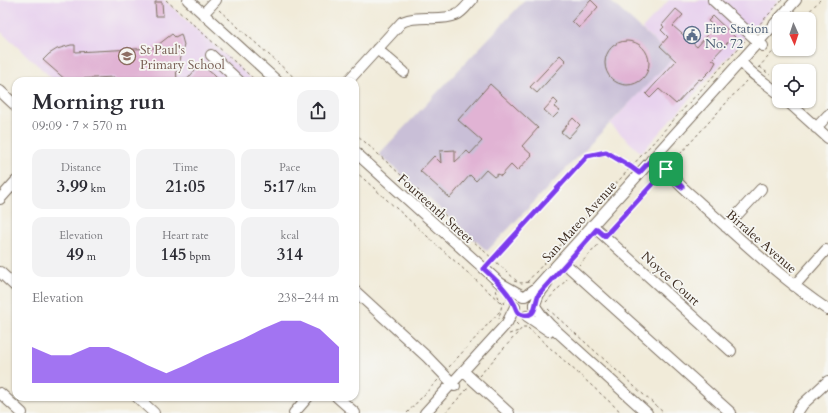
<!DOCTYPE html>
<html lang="en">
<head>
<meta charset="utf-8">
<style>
	:root { --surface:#fff; --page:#f2f2f3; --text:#2b2b33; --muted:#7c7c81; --accent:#7c3aed }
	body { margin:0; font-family:Cardo,serif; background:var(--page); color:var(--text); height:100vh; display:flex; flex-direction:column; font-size:15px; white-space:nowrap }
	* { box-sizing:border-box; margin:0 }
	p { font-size:13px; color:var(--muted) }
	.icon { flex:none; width:22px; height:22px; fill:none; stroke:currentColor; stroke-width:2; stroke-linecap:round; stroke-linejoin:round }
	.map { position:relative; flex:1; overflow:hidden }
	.details { position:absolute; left:12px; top:77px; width:347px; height:324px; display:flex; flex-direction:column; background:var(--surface); border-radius:12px; box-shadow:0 1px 3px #0004 }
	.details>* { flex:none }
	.needle { width:26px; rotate:177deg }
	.fabs { position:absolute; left:772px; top:12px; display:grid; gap:8px }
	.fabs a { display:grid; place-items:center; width:44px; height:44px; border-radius:8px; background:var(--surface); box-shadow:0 1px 3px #0004; font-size:20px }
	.pin { position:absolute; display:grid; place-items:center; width:34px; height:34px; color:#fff; margin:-17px; border-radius:8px; box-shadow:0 2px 6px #0006 }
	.round { display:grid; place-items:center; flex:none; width:42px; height:42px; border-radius:12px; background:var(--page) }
	.overview { display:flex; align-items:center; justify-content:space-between; height:68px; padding:0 20px }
	h1 { font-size:22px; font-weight:700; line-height:30px }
	.metrics { display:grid; grid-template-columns:repeat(3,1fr); gap:6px; height:68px; padding:4px 20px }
	.metrics div { display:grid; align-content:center; border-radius:10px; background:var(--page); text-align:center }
	.metrics b { font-size:17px; font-weight:700 }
	.metrics small { font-size:11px; font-weight:400 }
	.metrics p { font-size:11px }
	.chart { height:112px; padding:8px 20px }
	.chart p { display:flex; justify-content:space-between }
	.chart svg { width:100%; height:72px; margin-top:4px; fill:var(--accent); opacity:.7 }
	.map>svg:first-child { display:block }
	.built { fill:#e8d2ee }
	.industrial { fill:#c9bfd7 }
	.building { fill:#e1b3d4 }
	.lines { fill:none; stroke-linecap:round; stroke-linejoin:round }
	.minor-casing { stroke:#7b6e5f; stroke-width:12 }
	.path { stroke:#7b6e5f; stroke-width:1; stroke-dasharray:3 3; stroke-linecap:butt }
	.minor { stroke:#fff; stroke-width:10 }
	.route-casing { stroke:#fff; stroke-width:8 }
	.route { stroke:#7c3aed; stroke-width:5 }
	.labels { text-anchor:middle; stroke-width:3.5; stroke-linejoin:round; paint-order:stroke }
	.service-label { font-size:13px; fill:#4e5e75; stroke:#f6f6f2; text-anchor:start }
	.education-label { font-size:13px; fill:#785e54; stroke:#f6f6f2; text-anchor:start }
	.street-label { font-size:13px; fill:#3b2a1e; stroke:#f6f6f2 }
</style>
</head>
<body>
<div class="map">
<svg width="828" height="413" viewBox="0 0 828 413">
	<rect width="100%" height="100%" fill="#f6f6f2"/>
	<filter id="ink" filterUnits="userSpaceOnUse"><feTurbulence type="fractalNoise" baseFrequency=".025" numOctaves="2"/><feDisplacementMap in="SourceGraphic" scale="8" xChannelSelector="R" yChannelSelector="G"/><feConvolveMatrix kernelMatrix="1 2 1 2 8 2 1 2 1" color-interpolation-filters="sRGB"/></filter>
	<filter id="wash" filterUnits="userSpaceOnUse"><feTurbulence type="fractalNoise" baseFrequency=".012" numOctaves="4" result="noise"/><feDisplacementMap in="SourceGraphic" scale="16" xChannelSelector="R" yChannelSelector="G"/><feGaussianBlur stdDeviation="0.9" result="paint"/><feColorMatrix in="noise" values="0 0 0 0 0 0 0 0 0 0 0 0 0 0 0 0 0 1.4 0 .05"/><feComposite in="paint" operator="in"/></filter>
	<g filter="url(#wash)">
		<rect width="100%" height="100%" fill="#f1ebd9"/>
		<path class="built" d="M0 0H164L254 81H55L0 31Z
			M669 0 699 1 700 0H779L641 153 610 124 672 58 642 29Z"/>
		<path class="industrial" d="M525 0H609L673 58 487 251 379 154Z"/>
		<g id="blocks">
			<path class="building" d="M591 0 598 7 579 28 572 21Z
				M155 2H162L163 16H156Z
				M676 9 683 15 673 26 697 47 715 27 708 21 713 16 735 37 731 41 730 40 712 59 716 62 712 69 701 80 699 79 676 104 659 89 650 98 646 94 676 61 660 46 668 37 661 30 664 27 662 25Z
				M172 34 175 37 181 34 184 45 180 61 176 66 177 81H114V77L76 79V81H67L43 60 49 54 57 49 71 45H75V52L154 48Z
				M605 63a22 22 0 1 1 44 0a22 22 0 1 1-44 0Z
				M560 55 566 61 537 93 530 87Z
				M200 64 214 75 220 81H186Z
				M490 84 538 128 522 146 532 155 517 171 511 165 501 176 498 174 494 177 486 170 476 181 470 175 450 198 420 171 434 156 441 163 440 151 455 150V162L467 151 470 154 482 141 458 120Z
				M554 99 558 103 554 107 560 111 553 118 544 110Z
				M573 118 580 125 568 138 561 132Z"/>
		</g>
	</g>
	<g filter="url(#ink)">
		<use href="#blocks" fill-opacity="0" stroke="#7b6e5f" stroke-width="1"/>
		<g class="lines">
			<g class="minor-casing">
				<path id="minor" d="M188 0 277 81
					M713 0 763 46
					M203 14 216 0
					M779 19 796 0
					M377 49 404 72
					M211 55 239 81
					M741 61C748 73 768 84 779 94
					M348 81 402 22C419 14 439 22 456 15 463 12 467 5 472 0
					M0 91 16 106
					M787 101 828 138
					M816 128 828 115
					M355 152 500 283 523 296
					M651 160C664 164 672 176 681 186 687 192 695 198 701 204 742 241 782 279 828 310
					M0 199 16 181
					M592 225 731 351
					M726 227 761 189
					M561 260 731 413
					M0 272 16 287
					M794 286 826 250
					M355 291 427 357 455 386
					M525 296 535 289 779 19
					M535 304 539 294 547 284
					M535 306 542 316 550 325 647 413
					M527 316 549 331
					M463 371 509 413
					M0 393 22 413
					M137 397 154 413
					M337 397 355 413
					M294 413 308 397
					M425 413 507 323 515 307
					M797 413 803 404 828 381"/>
			</g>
			<path class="path" d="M166 0 256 81
				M219 10 298 81
				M802 19 820 0
				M756 28 782 0
				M760 67 770 75
				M758 68 779 45
				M355 133 518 282
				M672 163 746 81
				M355 171 500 302
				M610 231 661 176
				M490 263 587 156 606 152 633 168
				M579 265 599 244
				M514 281 521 283 530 282
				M527 282 745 41
				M496 290 500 302 502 304 499 319
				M546 302 568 278
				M503 304 509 297
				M548 309 664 413
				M516 323 521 328
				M528 328 622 413
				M509 334 519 331
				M449 367 500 311
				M479 376 523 327H527
				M407 413 438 380
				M445 413 468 388"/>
			<use href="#minor" class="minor"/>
		</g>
	</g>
	<g class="lines" filter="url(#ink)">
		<g class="route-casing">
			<path id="route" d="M606 152 631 167 639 173 651 160C664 164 673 177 682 187L663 173 605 236 597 229 539 294C536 299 536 310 532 313 528 316 524 316 520 314 516 312 516 307 514 304 507 290 495 279 484 269L587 156Z"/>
		</g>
		<use href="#route" class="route"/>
	</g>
	<defs>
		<g id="civic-ring" transform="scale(0.9)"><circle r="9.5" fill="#f6f6f2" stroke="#5c6f8a" stroke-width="1.5"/><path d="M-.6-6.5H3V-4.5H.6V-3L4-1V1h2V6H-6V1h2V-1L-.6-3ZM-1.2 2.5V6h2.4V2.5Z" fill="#5c6f8a"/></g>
		<g id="school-ring" transform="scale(0.9)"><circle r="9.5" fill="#f6f6f2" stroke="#8d6e63" stroke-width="1.5"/><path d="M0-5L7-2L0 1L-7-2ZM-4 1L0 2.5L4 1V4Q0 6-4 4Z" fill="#8d6e63"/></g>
	</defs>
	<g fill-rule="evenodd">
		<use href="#civic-ring" x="692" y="35"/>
		<use href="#school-ring" x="127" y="56"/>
	</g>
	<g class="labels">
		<g class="service-label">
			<text x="705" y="33">Fire Station<tspan x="705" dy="15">No. 72</tspan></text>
		</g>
		<g class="education-label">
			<text x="140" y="54">St Paul's<tspan x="140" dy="15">Primary School</tspan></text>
		</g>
		<g class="street-label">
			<text transform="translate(436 208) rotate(42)" y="5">Fourteenth Street</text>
			<text transform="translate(579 221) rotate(-48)" y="5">San Mateo Avenue</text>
			<text transform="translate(762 241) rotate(41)" y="5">Birralee Avenue</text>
			<text transform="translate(671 278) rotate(42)" y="5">Noyce Court</text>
		</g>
	</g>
</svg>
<div class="fabs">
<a><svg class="needle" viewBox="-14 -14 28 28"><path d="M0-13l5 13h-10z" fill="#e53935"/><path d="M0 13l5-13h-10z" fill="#7c7c81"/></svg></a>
<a><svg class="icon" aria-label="locate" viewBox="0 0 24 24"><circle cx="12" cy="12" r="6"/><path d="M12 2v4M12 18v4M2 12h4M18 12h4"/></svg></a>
</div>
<div class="pin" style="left:666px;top:169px;background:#1e9e55"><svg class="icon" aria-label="arrive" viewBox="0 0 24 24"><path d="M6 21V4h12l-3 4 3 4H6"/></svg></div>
<section class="details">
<div class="overview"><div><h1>Morning run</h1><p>09:09 · 7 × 570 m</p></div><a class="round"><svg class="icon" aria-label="share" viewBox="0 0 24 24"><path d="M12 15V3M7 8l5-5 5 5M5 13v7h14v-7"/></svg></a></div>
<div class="metrics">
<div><p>Distance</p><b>3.99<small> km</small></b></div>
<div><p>Time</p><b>21:05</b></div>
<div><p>Pace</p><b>5:17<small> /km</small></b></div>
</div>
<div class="metrics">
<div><p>Elevation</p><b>49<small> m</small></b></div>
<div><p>Heart rate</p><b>145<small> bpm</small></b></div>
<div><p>kcal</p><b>314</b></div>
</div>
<div class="chart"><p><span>Elevation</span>238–244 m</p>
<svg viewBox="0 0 160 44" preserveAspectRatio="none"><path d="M0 44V22L10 27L20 27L30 22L40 22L50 27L60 33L70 38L80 33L90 27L100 22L110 17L120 11L130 6L140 6L150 11L160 22V44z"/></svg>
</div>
</section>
</div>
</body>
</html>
